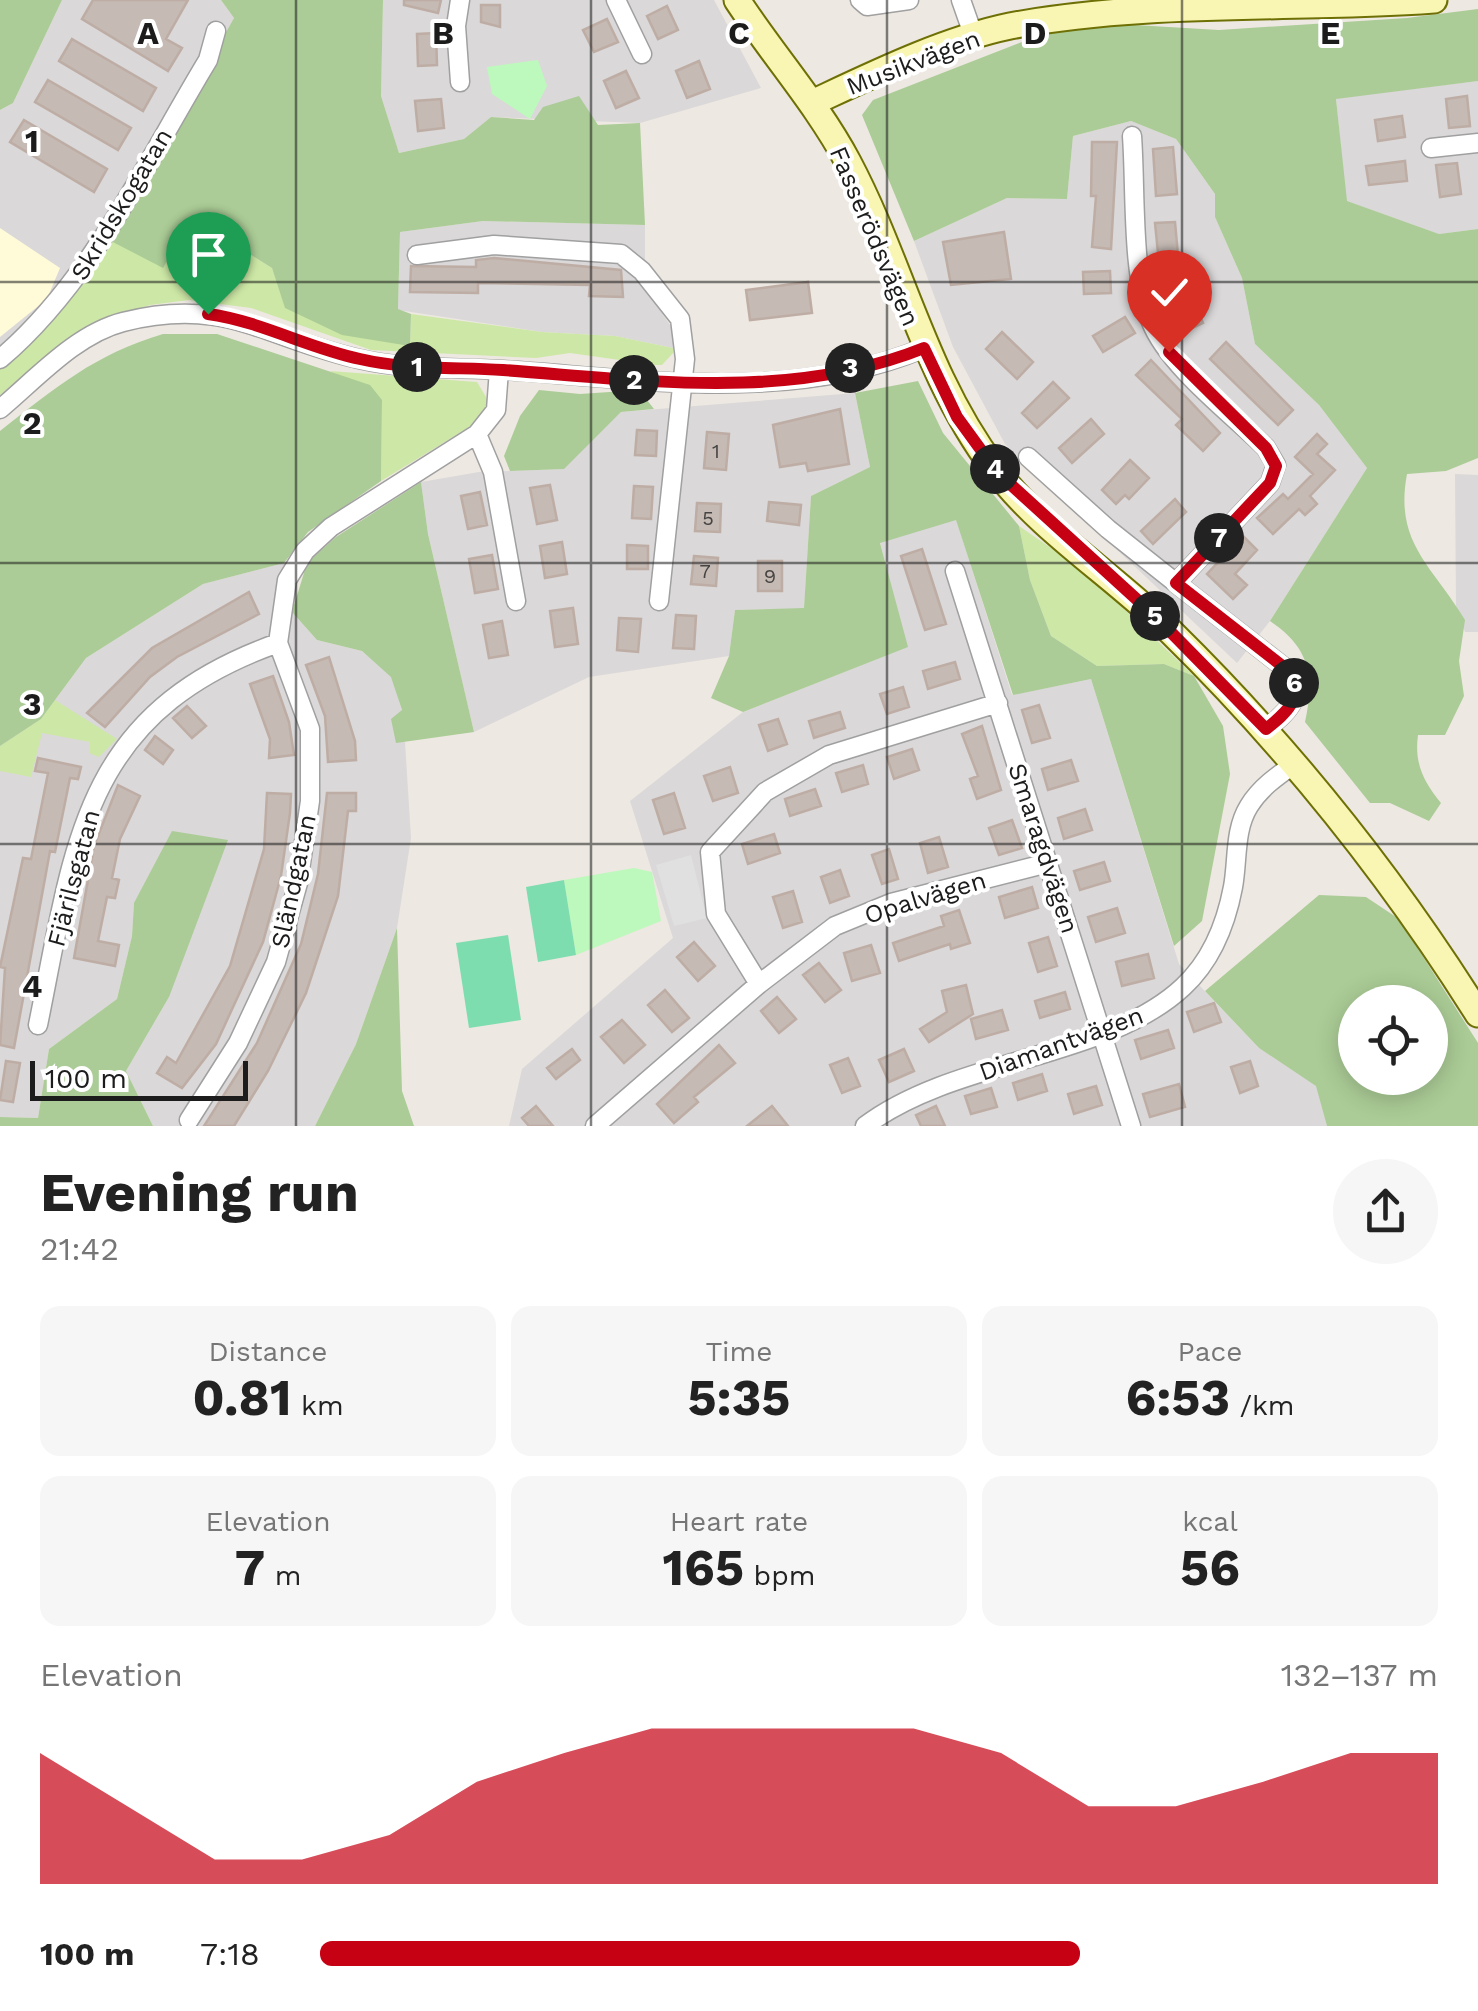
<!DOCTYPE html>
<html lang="en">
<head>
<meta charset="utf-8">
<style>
	:root { --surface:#fff; --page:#f6f6f6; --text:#222; --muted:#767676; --accent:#c60114 }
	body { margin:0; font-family:"Work Sans",sans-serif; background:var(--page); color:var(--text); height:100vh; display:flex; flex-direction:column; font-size:38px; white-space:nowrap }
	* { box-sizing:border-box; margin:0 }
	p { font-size:32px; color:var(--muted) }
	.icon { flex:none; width:55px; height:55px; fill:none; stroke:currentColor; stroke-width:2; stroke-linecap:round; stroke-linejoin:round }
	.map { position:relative; height:1126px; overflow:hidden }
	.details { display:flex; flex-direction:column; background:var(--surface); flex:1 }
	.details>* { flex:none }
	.fabs { position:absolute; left:1338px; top:985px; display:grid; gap:20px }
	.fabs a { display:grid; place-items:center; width:110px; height:110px; border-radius:50%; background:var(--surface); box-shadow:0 5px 25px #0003; font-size:50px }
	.scale { position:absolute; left:30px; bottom:25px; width:218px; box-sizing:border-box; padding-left:10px; border:5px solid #1c1c1c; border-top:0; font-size:28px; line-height:35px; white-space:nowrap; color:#1c1c1c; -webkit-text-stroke:8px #fff; paint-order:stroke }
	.pin { position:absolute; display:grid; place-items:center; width:85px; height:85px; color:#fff; margin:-102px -42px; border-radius:50% 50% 50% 0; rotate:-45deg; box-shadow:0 0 10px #0007 }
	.pin .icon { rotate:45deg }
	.km { position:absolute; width:50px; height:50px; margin:-25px; border-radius:50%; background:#222; color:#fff; font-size:28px; line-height:50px; text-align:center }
	.round { display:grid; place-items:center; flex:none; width:105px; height:105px; border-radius:52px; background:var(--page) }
	.head { display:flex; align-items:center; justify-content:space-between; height:170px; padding:0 40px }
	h1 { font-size:55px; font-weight:700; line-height:75px }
	.stats { display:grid; grid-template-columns:repeat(3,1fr); gap:15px; height:170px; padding:10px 40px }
	.stats div { display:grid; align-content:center; border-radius:20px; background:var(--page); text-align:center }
	.stats b { font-size:50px; font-weight:700 }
	.stats small { font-size:28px; font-weight:400 }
	.stats p { font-size:28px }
	.chart { height:280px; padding:20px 40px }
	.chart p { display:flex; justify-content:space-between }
	.chart svg { width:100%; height:180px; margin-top:10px; fill:var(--accent); opacity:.7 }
	ul { padding:0 40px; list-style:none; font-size:32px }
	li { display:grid; grid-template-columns:160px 120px 1fr; align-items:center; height:75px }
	li i { height:25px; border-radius:12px; background:var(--accent) }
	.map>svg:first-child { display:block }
	.residential { fill:#dad8d9 }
	.education { fill:#fffbd8 }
	.grass { fill:#cde8a6 }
	.forest { fill:#abcc96; fill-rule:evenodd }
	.park { fill:#bdf9bc }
	.pitch { fill:#7eddaf }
	.parking { fill:#e0e0e0 }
	.building { fill:#c5bab4; stroke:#beada4; stroke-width:2.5 }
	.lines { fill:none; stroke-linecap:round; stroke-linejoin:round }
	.street-casing { stroke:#a0a0a0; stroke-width:21 }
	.secondary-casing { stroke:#6e7005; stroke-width:29 }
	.street { stroke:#fff; stroke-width:18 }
	.secondary { stroke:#f9f6b3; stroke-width:25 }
	.route-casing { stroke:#fff; stroke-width:20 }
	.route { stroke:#c60114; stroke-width:12 }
	.grid { fill:none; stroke:#1c1c1c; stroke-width:2.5; stroke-opacity:0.55 }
	.labels { text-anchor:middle; stroke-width:8; stroke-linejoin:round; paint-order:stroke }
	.number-label { font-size:20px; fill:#464442 }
	.street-label { font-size:25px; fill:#1c1c1c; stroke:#fff }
	.grid-label { font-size:32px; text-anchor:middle; font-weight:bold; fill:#1c1c1c; stroke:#fff; stroke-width:8; stroke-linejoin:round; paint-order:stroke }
</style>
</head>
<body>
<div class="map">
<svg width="1478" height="1126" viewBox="0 0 1478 1126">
	<rect width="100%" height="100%" fill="#ede8e1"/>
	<path class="residential" d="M62 0H221L234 18 83 283 0 367V110L13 103Z
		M383 0H714L761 88 640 123 491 117 464 139 399 153 381 96Z
		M1478 81V229L1439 234 1346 201 1336 98Z
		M1131 121 1176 139 1215 194V217L1242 278 1255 344 1319 405 1367 468 1270 621 1237 663 1005 444 953 347 914 241 1007 198 1067 199 1073 136Z
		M483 221 645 225V288L678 337 673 348 615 336 542 332 398 310 400 232Z
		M855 393 870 467 811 496 804 609 735 610 729 656 589 677 474 732 428 534 421 482 479 472 563 469 621 412Z
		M1455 474 1478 475V632H1465L1456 606Z
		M956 519 1012 695 1091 679 1179 964 1259 1048 1317 1086 1327 1126H509L522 1069 673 938 630 801 743 712 907 647 880 542Z
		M284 563 297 585 292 612 317 640 362 651 392 677 402 711 396 742H405L411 838 397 928 356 1044 315 1126H153L126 1071 169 997 134 903 132 936 117 999 49 1049 38 1118 0 1117V746L41 719 86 658 203 584Z"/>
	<path class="education" d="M0 228 60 268 47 299 0 337Z"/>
	<path class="grass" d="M192 218 272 268 286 308 410 345 411 314 542 332 615 336 673 348V353L662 365H655L570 353 536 358 371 350 251 308 189 300 150 305 91 325 65 340 0 395V367L83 283 109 240Z
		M330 371 477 382 489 402 471 426 381 481 382 400Z
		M1019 526 1083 570 1194 676 1164 664 1097 666 1051 636 1030 580Z
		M55 700 117 739 99 757 89 753 90 742 42 733 31 777 0 771V746L41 719Z"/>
	<path class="forest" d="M0 0H62L13 103 0 110Z
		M221 0H383L381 96 399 153 464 139 491 117 534 120 543 107 579 96 598 125 640 123 645 225 483 221 400 232 398 309 411 314 410 346 342 335 285 308 272 268 192 218 163 268 109 240 234 18Z
		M1478 9V81L1336 99 1347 201 1439 234 1478 229V458L1446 471 1407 474C1394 543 1432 565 1465 620L1459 661 1464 696 1445 735H1418C1414 764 1424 782 1441 803L1429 821 1390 803H1370L1305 722C1315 676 1310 648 1270 621L1367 468 1319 405 1255 344 1242 278 1215 217V194L1176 139 1131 121 1073 136 1067 199 1007 198 914 241 862 115 873 100 1040 35 1118 24 1219 30 1407 18Z
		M163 334H217L370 385 382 400 381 481 308 532 284 563 203 584 86 658 41 719 0 746V431C55 388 95 354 163 334Z
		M918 381 943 433 1019 526 1030 580 1051 636 1097 666 1164 664 1194 676 1223 726 1230 774 1202 921 1174 946 1091 679 1013 695 956 520 880 543 908 647 743 712 711 698 729 656 735 610 804 608 811 496 870 467 855 393Z
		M539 390 580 394 639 390 654 409 621 412 564 469 510 471 504 456 520 416Z
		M421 482 428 534 474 732 396 743 391 719 402 710 391 677 362 651 317 640 292 612 307 563 336 537Z
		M172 831 228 840 169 997 126 1071 153 1126H0V1117L38 1118 49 1049 117 999 132 936 134 903Z
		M1319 895 1366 897 1399 919 1478 1043V1126H1327L1316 1086 1259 1048 1205 991ZM1355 1002H1430V1078H1355Z
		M397 928 402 1091 414 1126H315L356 1044Z"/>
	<path class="park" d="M538 60 547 86 530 119 492 94 487 67Z
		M634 868 652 872 661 921 576 955 564 880Z"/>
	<path class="pitch" d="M564 880 576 955 538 962 526 887Z
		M508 935 521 1020 469 1028 456 943Z"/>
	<path class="parking" d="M691 855 707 918 674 926 656 865Z"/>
	<path class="building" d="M93 0H188L166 39 182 48 168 71 82 19Z
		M404 0H441L438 13 404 5Z
		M481 5H500V27L481 22Z
		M667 6 678 30 658 39 647 16Z
		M607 19 618 42 594 52 583 30Z
		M436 33 437 65 418 66 417 34Z
		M72 39 156 88 143 111 59 61Z
		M699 61 710 89 687 98 676 71Z
		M626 71 639 98 616 108 604 81Z
		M48 80 131 128 118 150 35 102Z
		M1467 96 1470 126 1449 128 1446 99Z
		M441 99 444 128 418 131 415 101Z
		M1402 116 1405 137 1378 141 1375 120Z
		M24 120 107 169 94 192 10 142Z
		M1092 142H1117L1111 249 1092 247 1096 196H1091Z
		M1173 147 1177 194 1156 196 1153 149Z
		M1405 161 1407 181 1369 185 1366 166Z
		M1457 163 1461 194 1440 197 1436 165Z
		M1175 222 1178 255 1158 253 1155 223Z
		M1004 232 1011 279 951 285 943 242Z
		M494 258 621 270 623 297 589 296 590 285 478 283V293L410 292 411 266 476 267V260Z
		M1160 269H1179L1181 285 1189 292 1203 323 1178 335 1163 300Z
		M1110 271 1111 293 1084 294 1083 272Z
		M808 282 812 313 750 320 746 290Z
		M1125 317 1135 333 1103 352 1093 336Z
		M1002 332 1033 362 1017 379 986 349Z
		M1226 342 1293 410 1278 425 1210 359Z
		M1151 360 1220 433 1203 451 1176 425 1182 419 1136 375Z
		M1053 382 1069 398 1037 428 1022 413Z
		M840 409 849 464 808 471 806 463 780 467 773 425Z
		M1091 419 1104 434 1072 463 1059 448Z
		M637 430 657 431 656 456 635 455Z
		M707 432 729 434 726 470 704 468Z
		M1317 434 1327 444 1317 454 1335 470 1310 496 1317 504 1305 515 1299 509 1273 534 1257 518 1283 494 1288 499 1313 474 1295 457Z
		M1130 460 1149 478 1129 499 1125 495 1116 504 1102 490Z
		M550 485 557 520 537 524 530 488Z
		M634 486 653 487 651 519 632 518Z
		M480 492 487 525 468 529 461 496Z
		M1175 499 1186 512 1153 544 1141 531Z
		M769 502 801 505 799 525 767 521Z
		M697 503 721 504 720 532 695 531Z
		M1243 536 1257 550 1235 574 1247 585 1233 599 1207 574Z
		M562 542 567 574 545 578 540 546Z
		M627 545 648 546V569H627Z
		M922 549 946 624 925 630 901 556Z
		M492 555 498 589 475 593 469 559Z
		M694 556 718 558 716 586 691 584Z
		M758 561H782V591H758Z
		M249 592 259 614 177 657 150 677 105 727 87 713 152 648Z
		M573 608 578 644 555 647 550 611Z
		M676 615 696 616 694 649 673 648Z
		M619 618 641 619 638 652 617 650Z
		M502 621 508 655 489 658 483 625Z
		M329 657 355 741 356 760 328 762 325 716 306 665Z
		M955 662 960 679 928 689 923 671Z
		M273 676 289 722 294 755 269 758 270 739 250 684Z
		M903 687 909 707 887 714 880 694Z
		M1039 705 1050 738 1032 743 1022 710Z
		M187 706 206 726 192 738 173 718Z
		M840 712 845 728 814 738 809 721Z
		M778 719 787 744 768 751 759 725Z
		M982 726 1001 790 977 799 970 779 978 776 962 734Z
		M155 736 173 750 163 764 145 750Z
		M912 749 919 770 894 779 887 757Z
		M38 758 81 767 78 779 70 778 55 852 50 851 14 1048 0 1045 5 968 0 967 23 858 31 859 48 773 35 771Z
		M1071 760 1078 781 1048 790 1042 769Z
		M863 765 868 784 842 792 836 773Z
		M730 767 738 793 713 801 704 776Z
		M118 785 140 796 120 839 112 878 119 880 115 898 107 897 98 941 119 945 115 966 74 958 94 846Z
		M815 789 821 806 790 816 785 799Z
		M267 793 291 794 290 813 281 876 263 942 216 1044 182 1088 157 1073 167 1057 176 1063 230 966 264 849Z
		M327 793H356V811H348L338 896 306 993 268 1071 234 1126H204L257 1043 301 944 318 874Z
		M674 793 685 828 664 834 653 800Z
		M1085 809 1092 830 1064 839 1058 818Z
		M1012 820 1022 848 999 855 989 828Z
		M774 834 780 853 748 864 742 844Z
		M939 837 948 867 928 873 920 843Z
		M889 849 898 879 882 884 872 855Z
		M1104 862 1110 881 1080 890 1074 871Z
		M840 870 849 896 830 903 821 877Z
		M1032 887 1038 908 1005 918 999 897Z
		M793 891 802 922 783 928 773 897Z
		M1117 908 1125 933 1096 942 1088 917Z
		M959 910 970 943 951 949 950 944 899 961 893 943 944 926 941 916Z
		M1048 937 1057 966 1038 972 1029 943Z
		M694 942 715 966 698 981 677 957Z
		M871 945 880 973 852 981 844 953Z
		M1148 954 1154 978 1122 986 1116 962Z
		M819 963 841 990 825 1002 803 975Z
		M966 985 973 1014 929 1042 920 1029 947 1012 942 991Z
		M665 990 689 1018 672 1032 648 1005Z
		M1065 992 1070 1009 1040 1018 1035 1001Z
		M777 997 796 1019 779 1033 761 1011Z
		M1214 1003 1221 1022 1194 1032 1187 1012Z
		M1002 1010 1008 1030 976 1039 971 1019Z
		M622 1020 645 1045 624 1063 601 1037Z
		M1168 1030 1174 1048 1141 1059 1135 1040Z
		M719 1045 735 1063 694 1097 698 1102 674 1123 657 1104Z
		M572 1049 580 1060 556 1079 547 1068Z
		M904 1049 914 1071 889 1082 879 1060Z
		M848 1058 860 1086 842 1093 830 1065Z
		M6 1061 20 1063 13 1102 0 1100Z
		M1250 1061 1258 1086 1240 1093 1231 1067Z
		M1042 1074 1047 1091 1018 1100 1013 1083Z
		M1179 1084 1185 1107 1150 1117 1143 1094Z
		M1096 1086 1102 1105 1074 1114 1068 1094Z
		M991 1088 997 1107 971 1114 965 1096Z
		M536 1106 553 1126H529L522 1118Z
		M772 1106 788 1126H747Z
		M936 1106 945 1126H921L916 1115Z"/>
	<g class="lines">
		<g class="street-casing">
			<path id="street" d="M616 0 642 54
				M860 0 867 6 909 0
				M961 0 974 37
				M460 82 456 26 460 0
				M1431 148 1478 143
				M417 255 494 245 621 254 642 271 680 319 685 359 659 601
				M0 359C92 281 146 162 208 60L216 31
				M0 409C36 379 76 334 123 322 227 296 265 338 359 359 406 370 455 367 503 370 642 379 791 404 924 348
				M477 434 493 472 516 601
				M1028 457 1108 529 1176 583 1270 483 1276 465 1266 448C1232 414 1169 367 1151 322 1131 272 1136 191 1132 136
				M955 571 1131 1126
				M1176 583 1290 672C1304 699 1286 713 1266 729
				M998 703 829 755 765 792 710 852 716 914 759 984 835 926 891 903 1048 863
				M38 1025C75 844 81 713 278 643
				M189 1120 238 1043 276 962 298 883 310 801V729L278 643 287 580 305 551 331 527 477 434 496 410 499 370
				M595 1126 759 984
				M865 1126C955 1058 1106 1059 1183 987 1211 961 1226 924 1233 887 1238 860 1234 830 1249 806 1260 788 1277 776 1293 765"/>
		</g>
		<g class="secondary-casing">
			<path id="secondary" d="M737 0C773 55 817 104 848 162 902 264 924 375 994 468 1041 531 1116 577 1171 632 1289 748 1390 874 1478 1014
				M812 103C874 74 943 40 1010 26 1149 0 1294 10 1434 0"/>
		</g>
		<use href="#street" class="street"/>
		<use href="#secondary" class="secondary"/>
	</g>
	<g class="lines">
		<g class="route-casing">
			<path id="route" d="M208 314C260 321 308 348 360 359 407 370 456 367 503 370 643 380 790 402 924 348L957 417 997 472 1155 616 1266 729C1286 713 1304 699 1290 672L1176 583 1270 483 1276 466 1266 448 1169 352"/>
		</g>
		<use href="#route" class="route"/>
	</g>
	<path class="grid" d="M296 0V1126M591 0V1126M887 0V1126M1182 0V1126M0 282H1478M0 563H1478M0 844H1478"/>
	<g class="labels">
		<g class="number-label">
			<text x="716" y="458">1</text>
			<text x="708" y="525">5</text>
			<text x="705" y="578">7</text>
			<text x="770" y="583">9</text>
		</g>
		<g class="street-label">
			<text transform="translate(913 62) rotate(-21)" y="9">Musikvägen</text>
			<text transform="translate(121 204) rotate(-59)" y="9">Skridskogatan</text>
			<text transform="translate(875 236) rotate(67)" y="9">Fasserödsvägen</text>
			<text transform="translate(1044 848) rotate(72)" y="9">Smaragdvägen</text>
			<text transform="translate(73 878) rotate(-75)" y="9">Fjärilsgatan</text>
			<text transform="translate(293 881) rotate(-78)" y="9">Sländgatan</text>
			<text transform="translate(925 897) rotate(-17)" y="9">Opalvägen</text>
			<text transform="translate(1061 1043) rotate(-20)" y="9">Diamantvägen</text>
		</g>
	</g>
	<g class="grid-label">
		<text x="148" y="44">A</text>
		<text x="443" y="44">B</text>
		<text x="739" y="44">C</text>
		<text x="1035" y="44">D</text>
		<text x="1330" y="44">E</text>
		<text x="32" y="152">1</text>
		<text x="32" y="434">2</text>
		<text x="32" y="715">3</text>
		<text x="32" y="997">4</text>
	</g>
</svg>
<div class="fabs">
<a><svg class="icon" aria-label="locate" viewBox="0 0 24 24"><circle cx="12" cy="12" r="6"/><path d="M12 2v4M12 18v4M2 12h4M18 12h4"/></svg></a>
</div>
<div class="scale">100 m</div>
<div class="pin" style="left:208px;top:314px;background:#1e9e55"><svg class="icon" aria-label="arrive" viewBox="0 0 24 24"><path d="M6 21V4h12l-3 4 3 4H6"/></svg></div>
<div class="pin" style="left:1169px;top:352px;background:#d93025"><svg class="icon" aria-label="check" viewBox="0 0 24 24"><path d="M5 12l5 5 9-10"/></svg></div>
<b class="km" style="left:417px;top:367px">1</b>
<b class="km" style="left:634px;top:380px">2</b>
<b class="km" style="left:850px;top:368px">3</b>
<b class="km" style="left:995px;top:469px">4</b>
<b class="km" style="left:1155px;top:616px">5</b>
<b class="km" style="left:1294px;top:683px">6</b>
<b class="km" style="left:1219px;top:538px">7</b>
</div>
<section class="details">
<div class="head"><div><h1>Evening run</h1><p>21:42</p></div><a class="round"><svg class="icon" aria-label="share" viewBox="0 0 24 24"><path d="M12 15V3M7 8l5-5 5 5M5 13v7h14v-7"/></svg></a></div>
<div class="stats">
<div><p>Distance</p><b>0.81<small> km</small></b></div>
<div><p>Time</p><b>5:35</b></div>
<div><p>Pace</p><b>6:53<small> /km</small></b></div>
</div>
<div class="stats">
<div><p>Elevation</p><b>7<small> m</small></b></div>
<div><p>Heart rate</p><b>165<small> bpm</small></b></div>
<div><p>kcal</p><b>56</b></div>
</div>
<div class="chart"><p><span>Elevation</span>132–137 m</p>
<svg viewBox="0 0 160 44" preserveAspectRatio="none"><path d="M0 44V12L10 25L20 38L30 38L40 32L50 19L60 12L70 6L80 6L90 6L100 6L110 12L120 25L130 25L140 19L150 12L160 12V44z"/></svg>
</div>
<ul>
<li><b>100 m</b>7:18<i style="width:68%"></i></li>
</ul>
</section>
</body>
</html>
